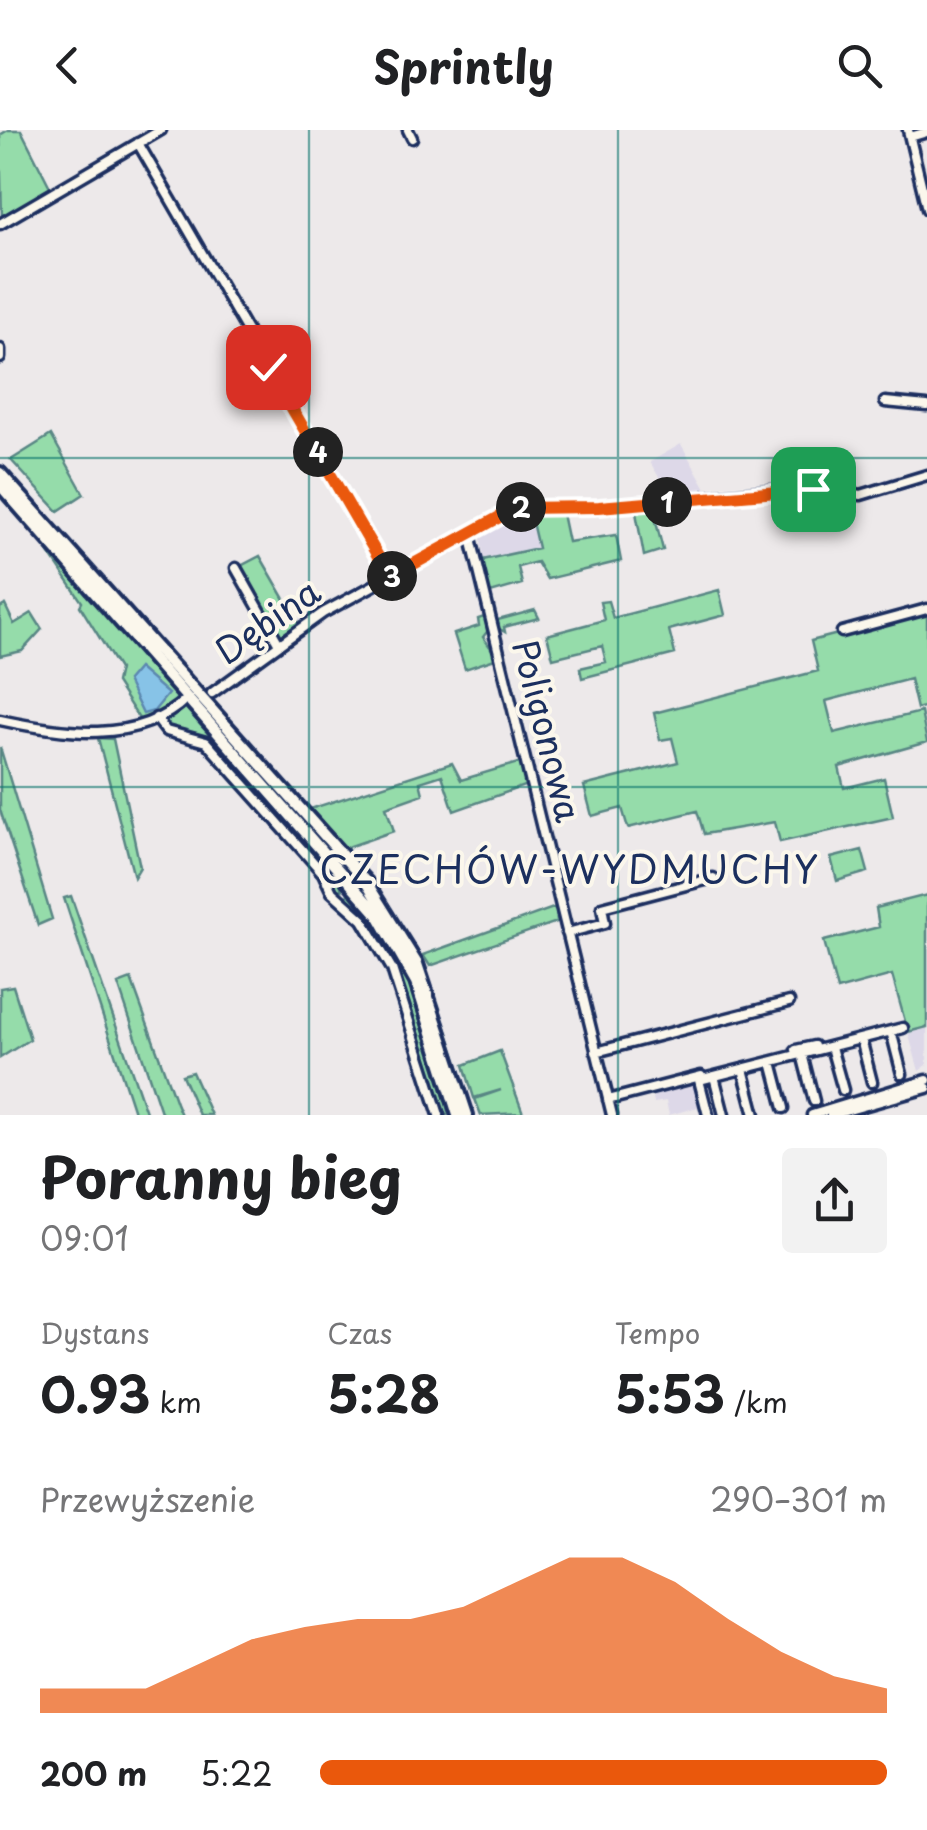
<!DOCTYPE html>
<html lang="pl">
<head>
<meta charset="utf-8">
<style>
	:root { --surface:#fff; --page:#f2f2f2; --text:#202124; --muted:#757577; --accent:#ea580c }
	body { margin:0; font-family:"Playpen Sans",sans-serif; background:var(--page); color:var(--text); height:100vh; display:flex; flex-direction:column; font-size:38px; white-space:nowrap }
	* { box-sizing:border-box; margin:0 }
	p { font-size:32px; color:var(--muted) }
	.icon { flex:none; width:55px; height:55px; fill:none; stroke:currentColor; stroke-width:2; stroke-linecap:round; stroke-linejoin:round }
	.map { position:relative; height:985px; overflow:hidden }
	.drawer { display:flex; flex-direction:column; background:var(--surface); flex:1 }
	.drawer>* { flex:none }
	.pin { position:absolute; display:grid; place-items:center; width:85px; height:85px; color:#fff; margin:-42px; border-radius:20px; box-shadow:0 5px 15px #0006 }
	.km { position:absolute; width:50px; height:50px; margin:-25px; border-radius:50%; background:#222; color:#fff; font-size:28px; line-height:50px; text-align:center }
	.round { display:grid; place-items:center; flex:none; width:105px; height:105px; border-radius:10px; background:var(--page) }
	.headline { display:flex; align-items:center; justify-content:space-between; height:170px; padding:0 40px }
	h1 { font-size:55px; font-weight:700; line-height:75px }
	.stats { display:grid; grid-template-columns:repeat(3,1fr); gap:15px; height:170px; padding:10px 40px }
	.stats div { display:grid; align-content:center }
	.stats b { font-size:50px; font-weight:700 }
	.stats small { font-size:28px; font-weight:400 }
	.stats p { font-size:28px }
	.chart { height:280px; padding:20px 40px }
	.chart p { display:flex; justify-content:space-between }
	.chart svg { width:100%; height:180px; margin-top:10px; fill:var(--accent); opacity:.7 }
	ul { padding:0 40px; list-style:none; font-size:32px }
	li { display:grid; grid-template-columns:160px 120px 1fr; align-items:center; height:75px }
	li i { height:25px; border-radius:12px; background:var(--accent) }
	header { display:flex; justify-content:space-between; align-items:center; height:130px; padding:0 40px; background:var(--surface); font-size:45px; font-weight:700 }
	.map>svg:first-child { display:block }
	.built { fill:#ddd8e8 }
	.green { fill:#95dcaa; stroke:#588684; stroke-width:2.5 }
	.water { fill:#87c3e7; stroke:#5c88b0; stroke-width:2.5 }
	.lines { fill:none; stroke-linecap:round; stroke-linejoin:round }
	.minor-casing { stroke:#1b2f5e; stroke-width:15 }
	.major-casing { stroke:#1b2f5e; stroke-width:18 }
	.minor { stroke:#fbf7ec; stroke-width:8 }
	.major { stroke:#fbf7ec; stroke-width:10 }
	.route-casing { stroke:#fff; stroke-width:20 }
	.route { stroke:#ea580c; stroke-width:12 }
	.grid { fill:none; stroke:#0f766e; stroke-width:2.5; stroke-opacity:0.55 }
	.labels { text-anchor:middle; stroke-width:8; stroke-linejoin:round; paint-order:stroke }
	.street-label { font-size:35px; fill:#1b2f5e; stroke:#fbf7ec }
	.neighbourhood-label { font-size:38px; letter-spacing:2.5px; fill:#1b2f5e; stroke:#fbf7ec }
</style>
</head>
<body>
<header><svg class="icon" aria-label="back" viewBox="0 0 24 24"><path d="M15 5l-7 7 7 7"/></svg>Sprintly<svg class="icon" aria-label="search" viewBox="0 0 24 24"><circle cx="10" cy="10" r="6"/><path d="M15 15l6 6"/></svg></header>
<div class="map">
<svg width="927" height="985" viewBox="0 0 927 985">
	<rect width="100%" height="100%" fill="#ede9ea"/>
	<filter id="ink" filterUnits="userSpaceOnUse"><feTurbulence type="fractalNoise" baseFrequency=".01" numOctaves="2"/><feDisplacementMap in="SourceGraphic" scale="20" xChannelSelector="R" yChannelSelector="G"/><feConvolveMatrix kernelMatrix="1 2 1 2 8 2 1 2 1" color-interpolation-filters="sRGB"/></filter>
	<g filter="url(#ink)">
		<path class="built" d="M681 314 711 367 673 371 650 332Z
			M529 379 538 418 484 430 480 402 506 384Z
			M927 897V935L919 941 908 902Z
			M697 948 705 975 669 985 666 971 654 973 651 961Z"/>
		<path class="green" d="M8 0H21L52 61 2 90 0 5Z
			M51 305 84 364 58 381 11 330Z
			M652 376 663 420 644 426 635 377Z
			M529 379H561L568 412 616 405 621 431 547 449 537 432 518 437 522 454 487 464 478 431 538 418Z
			M47 413 181 567 179 573 141 592 116 553 119 539 80 476 82 472 45 417Z
			M260 426 300 495 283 508 237 438Z
			M719 460 725 485 669 500 675 524 582 548 580 538 606 532 602 516 553 528 547 505 604 490 600 472 608 471 613 488Z
			M5 475 14 494 32 483 42 499 22 521 0 526V478Z
			M535 480 539 488 504 497 505 502 496 497 494 491Z
			M927 481V576L917 579 910 549 826 571 834 603 921 582 927 612 839 637 844 658 884 648 893 687 780 712 775 692 704 704 697 681 628 698 622 678 592 686 584 656 678 632 672 608 660 610 654 583 818 541 811 511Z
			M487 486 490 498 483 507 498 528 465 539 454 504 479 496 478 489Z
			M185 574 338 747 342 760 333 759 209 612 162 594V587Z
			M98 608 113 609 140 737 134 747Z
			M0 617 52 789 38 795 0 680Z
			M521 632 527 655 454 681 442 645 420 652 423 664 386 677 394 701 345 718 310 679 452 633 461 650Z
			M862 720 868 742 837 751 831 728Z
			M359 735C424 813 444 890 474 985L418 828Z
			M348 761H357L412 852 453 985 441 954 449 985H442L397 845 347 773Z
			M927 765V897L908 902 892 845 837 860 824 811 879 797 876 778Z
			M71 766 147 985H135L64 768Z
			M556 777 557 792 430 836 423 825Z
			M131 849 176 973 181 985H162L118 854Z
			M13 856 30 909 0 928V858Z
			M500 921 523 983 481 985 475 969 501 960 474 968 464 935Z
			M192 942 211 985H199L182 945Z"/>
		<path class="water" d="M138 538 168 564 154 581 143 584 127 551Z"/>
		<g class="lines">
			<g class="minor-casing">
				<path id="minor" d="M408 0 412 8
					M908 0 927 79
					M910 7 927 2
					M138 13 390 447
					M0 94 161 0
					M0 219V228
					M885 272 927 276
					M470 404 612 985
					M236 438 279 514
					M842 502 927 479
					M212 563 323 483 516 378 599 377 772 360 813 359 861 365 927 345
					M156 588 166 601 206 612 323 743 332 762 363 790 392 839 439 985
					M0 590C60 603 138 616 187 568
					M567 803 605 793 602 777 713 748
					M891 901 902 944
					M861 909 872 952
					M831 917 843 960
					M796 920 814 916
					M596 922 789 872
					M802 924 814 971
					M772 932 784 978
					M743 939 755 985
					M714 946 724 985
					M608 970 701 946
					M708 985 699 950 903 898
					M812 985 927 950
					M831 985 927 958"/>
			</g>
			<g class="major-casing">
				<path id="major" d="M0 343 366 752 417 834 467 985
					M0 355 378 785 416 852 458 985"/>
			</g>
			<use href="#minor" class="minor"/>
			<use href="#major" class="major"/>
		</g>
	</g>
	<g class="lines" filter="url(#ink)">
		<g class="route-casing">
			<path id="route" d="M268 237 390 447 516 378 599 377 813 359"/>
		</g>
		<use href="#route" class="route"/>
	</g>
	<path class="grid" d="M309 0V985M618 0V985M0 328H927M0 657H927"/>
	<g class="labels">
		<g class="street-label">
			<text transform="translate(268 492) rotate(-35)" y="12">Dębina</text>
			<text transform="translate(546 601) rotate(76)" y="12">Poligonowa</text>
		</g>
		<g class="neighbourhood-label">
			<text x="570" y="754">CZECHÓW-WYDMUCHY</text>
		</g>
	</g>
</svg>
<div class="pin" style="left:813px;top:359px;background:#1e9e55"><svg class="icon" aria-label="arrive" viewBox="0 0 24 24"><path d="M6 21V4h12l-3 4 3 4H6"/></svg></div>
<div class="pin" style="left:268px;top:237px;background:#d93025"><svg class="icon" aria-label="check" viewBox="0 0 24 24"><path d="M5 12l5 5 9-10"/></svg></div>
<b class="km" style="left:667px;top:372px">1</b>
<b class="km" style="left:521px;top:377px">2</b>
<b class="km" style="left:392px;top:446px">3</b>
<b class="km" style="left:318px;top:322px">4</b>
</div>
<section class="drawer">
<div class="headline"><div><h1>Poranny bieg</h1><p>09:01</p></div><a class="round"><svg class="icon" aria-label="share" viewBox="0 0 24 24"><path d="M12 15V3M7 8l5-5 5 5M5 13v7h14v-7"/></svg></a></div>
<div class="stats">
<div><p>Dystans</p><b>0.93<small> km</small></b></div>
<div><p>Czas</p><b>5:28</b></div>
<div><p>Tempo</p><b>5:53<small> /km</small></b></div>
</div>
<div class="chart"><p><span>Przewyższenie</span>290–301 m</p>
<svg viewBox="0 0 160 44" preserveAspectRatio="none"><path d="M0 44V38L10 38L20 38L30 32L40 26L50 23L60 21L70 21L80 18L90 12L100 6L110 6L120 12L130 21L140 29L150 35L160 38V44z"/></svg>
</div>
<ul>
<li><b>200 m</b>5:22<i style="width:100%"></i></li>
</ul>
</section>
</body>
</html>
